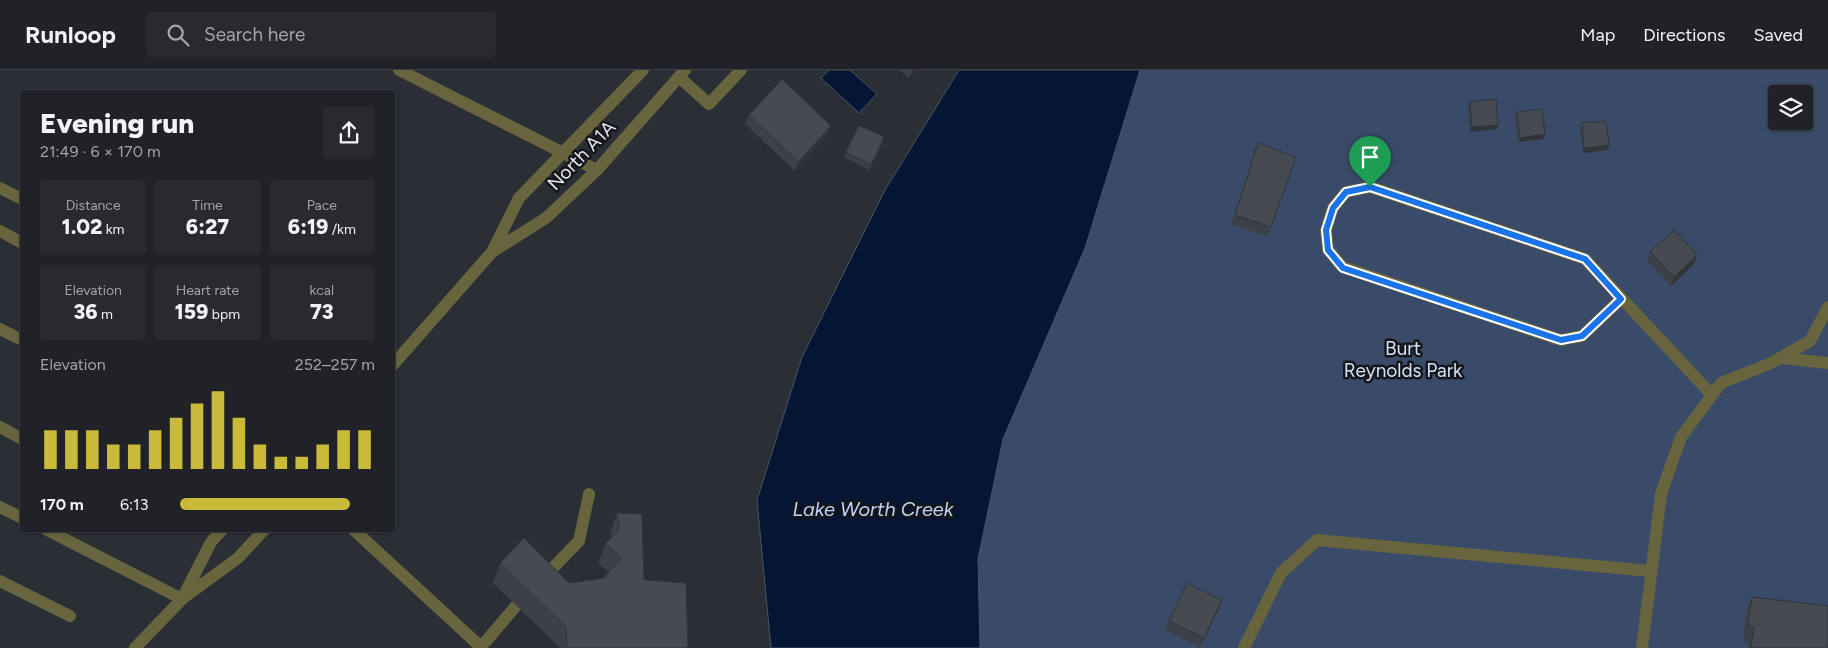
<!DOCTYPE html>
<html lang="en">
<head>
<meta charset="utf-8">
<style>
	:root { --surface:#202228; --page:#282a30; --text:#f1f3f6; --muted:#a2a4a8; --line:#3d3f45; --accent:#caba3a }
	body { margin:0; font-family:Figtree,sans-serif; background:var(--page); color:var(--text); height:100vh; display:flex; flex-direction:column; font-size:19px; white-space:nowrap }
	* { box-sizing:border-box; margin:0 }
	p { font-size:16px; color:var(--muted) }
	.icon { flex:none; width:28px; height:28px; fill:none; stroke:currentColor; stroke-width:2; stroke-linecap:round; stroke-linejoin:round }
	.map { position:relative; flex:1; overflow:hidden }
	.side { position:absolute; left:20px; top:20px; width:375px; height:442px; display:flex; flex-direction:column; background:var(--surface); border-radius:5px; box-shadow:0 1px 4px #0004,0 0 0 1px var(--line) }
	.side>* { flex:none }
	.fabs { position:absolute; left:1768px; top:15px; display:grid; gap:10px }
	.fabs a { display:grid; place-items:center; width:45px; height:45px; border-radius:5px; background:var(--surface); box-shadow:0 1px 4px #0004,0 0 0 1px var(--line); font-size:25px }
	.pin { position:absolute; display:grid; place-items:center; width:42px; height:42px; color:#fff; margin:-51px -21px; border-radius:50% 50% 50% 0; rotate:-45deg; box-shadow:0 0 5px #0007 }
	.pin .icon { rotate:45deg }
	.round { display:grid; place-items:center; flex:none; width:52px; height:52px; border-radius:5px; background:var(--page) }
	.headline { display:flex; align-items:center; justify-content:space-between; height:85px; padding:0 20px }
	h1 { font-size:28px; font-weight:800; line-height:38px }
	.stats { display:grid; grid-template-columns:repeat(3,1fr); gap:8px; height:85px; padding:5px 20px }
	.stats div { display:grid; align-content:center; border-radius:5px; background:var(--page); text-align:center }
	.stats b { font-size:21px; font-weight:800 }
	.stats small { font-size:14px; font-weight:400 }
	.stats p { font-size:14px }
	.chart { height:140px; padding:10px 20px }
	.chart p { display:flex; justify-content:space-between }
	.chart svg { width:100%; height:90px; margin-top:5px; stroke:var(--accent); stroke-width:6 }
	ul { padding:0 20px; list-style:none; font-size:16px }
	li { display:grid; grid-template-columns:80px 60px 1fr; align-items:center; height:38px }
	li i { height:12px; border-radius:6px; background:var(--accent) }
	header { display:flex; align-items:center; gap:30px; box-sizing:border-box; height:70px; padding:0 25px; background:var(--surface); border-bottom:1px solid var(--line) }
	header strong { font-size:24px }
	nav { display:flex; gap:28px; margin-inline-start:auto; font-size:18px }
	.search { width:350px; height:45px; background:var(--page); display:flex; align-items:center; gap:12px; box-sizing:border-box; padding:0 18px; border-radius:5px; color:var(--muted); font-size:19px }
	.map>svg:first-child { display:block }
	.green { fill:#394b68; fill-rule:evenodd }
	.water { fill:#041633; stroke:#48556b }
	.lines { fill:none; stroke-linecap:round; stroke-linejoin:round }
	.service { stroke:#68643e; stroke-width:12 }
	.minor { stroke:#68643e; stroke-width:12 }
	.tertiary { stroke:#68643e; stroke-width:12 }
	.wall { fill:#3c4047 }
	.shaded-wall { fill:#313439 }
	.building { fill:#464b52; stroke:#313439 }
	.route-casing { stroke:#fff; stroke-width:10 }
	.route { stroke:#1a73e8; stroke-width:6 }
	.labels { text-anchor:middle; stroke-width:5; stroke-linejoin:round; paint-order:stroke }
	.street-label { font-size:19px; fill:#e6e9ee; stroke:#14161a }
	.park-label { font-size:19px; fill:#d3e2fb; stroke:#14161a }
	.water-label { font-size:20px; font-style:italic; fill:#bed5f9; stroke:#14161a }
</style>
</head>
<body>
<header>
<strong>Runloop</strong>
<div class="search"><svg class="icon" aria-label="search" viewBox="0 0 24 24"><circle cx="10" cy="10" r="6"/><path d="M15 15l6 6"/></svg>Search here</div>
<nav><a>Map</a><a>Directions</a><a>Saved</a></nav>
</header>
<div class="map">
<svg width="1828" height="578" viewBox="0 0 1828 578">
	<rect width="100%" height="100%" fill="#2a2e35"/>
	<path class="green" d="M1140 0H1828V578H980L978 489 1003 369 1085 178ZM1776 24H1804V51H1776Z"/>
	<path class="water" d="M829 0H850L877 24 859 43 821 8Z
		M959 0H1140L1085 178 1003 369 978 489 980 578H771L757 430 802 287 885 120Z"/>
	<g class="lines">
		<path class="service" d="M679 7 709 34 741 0
			M0 118 22 129
			M0 161 22 173
			M1621 229 1582 266 1561 270 1343 197 1328 180 1326 160 1333 138 1346 122 1370 117 1585 189 1712 325
			M0 259 22 270
			M1781 288 1828 293
			M0 357 22 369
			M354 460 482 578
			M541 510 579 471 589 424
			M0 511 70 546
			M481 577 516 536
			M1244 578 1281 503 1317 470 1650 501
			M1642 578 1661 424 1681 367 1721 313 1769 294 1810 271 1828 237"/>
		<path class="minor" d="M399 0 597 100
			M0 437 22 448
			M47 460 182 529"/>
		<path class="tertiary" d="M492 182 546 148 597 100 685 0
			M392 296 492 182 519 128 643 0
			M183 527 211 472 222 460
			M135 578 182 529 238 488 264 460"/>
	</g>
	<path class="wall" d="M900 0H917L909 8Z
		M1470 32 1498 55 1497 59 1470 62 1468 36Z
		M1517 42 1543 69 1518 72 1515 47Z
		M749 45 828 65 795 101 745 54Z
		M1582 53 1609 75 1607 80 1583 83 1580 58Z
		M883 72 869 100 844 87 846 82Z
		M1255 82 1296 87 1268 166 1231 154Z
		M1650 182 1697 185 1694 194 1671 216 1647 191Z
		M617 443 644 510 688 578H559V577L493 513 500 493 569 513 604 508 608 502 598 493 606 473 611 468 610 463Z
		M1752 527 1828 578H1748V572L1743 571 1746 542Z
		M1222 530 1219 539 1200 577 1165 560 1169 551Z"/>
	<path class="shaded-wall" d="M913 0H917L909 8Z
		M1498 55 1497 59 1470 62 1472 57Z
		M831 56 828 65 795 101 798 92Z
		M1545 64 1543 69 1518 72 1520 68Z
		M1609 75 1607 80 1583 83 1584 78Z
		M1697 185 1694 194 1671 216 1674 207Z
		M1222 530 1219 539 1200 577 1204 568Z"/>
	<path class="building" d="M782 9 831 56 798 92 749 45Z
		M1496 29 1498 55 1472 57 1470 32Z
		M1542 39 1545 64 1520 68 1517 42Z
		M1606 51 1609 75 1584 78 1582 53Z
		M859 55 884 67 871 95 846 82Z
		M1258 73 1296 87 1271 157 1235 145Z
		M1674 160 1697 185 1674 207 1650 182Z
		M617 443 642 444 644 510 686 513 688 578H567L566 557 500 493 524 468 569 513 604 508 621 488 606 473 619 459Z
		M1187 513 1222 530 1204 568 1169 551Z
		M1752 527 1828 536V578H1751L1754 557 1748 556Z"/>
	<g class="lines">
		<g class="route-casing">
			<path id="route" d="M1370 117 1585 189 1621 229 1582 266 1561 270 1343 198 1328 180 1326 160 1333 138 1346 122Z"/>
		</g>
		<use href="#route" class="route"/>
	</g>
	<g class="labels">
		<g class="street-label">
			<text transform="translate(581 85) rotate(-46)" y="7">North A1A</text>
		</g>
		<g class="park-label">
			<text x="1403" y="285">Burt<tspan x="1403" dy="22">Reynolds Park</tspan></text>
		</g>
		<g class="water-label">
			<text x="873" y="446">Lake Worth Creek</text>
		</g>
	</g>
</svg>
<div class="fabs">
<a><svg class="icon" aria-label="layers" viewBox="0 0 24 24"><path d="M12 4l9 5-9 5-9-5zM3 14l9 5 9-5"/></svg></a>
</div>
<div class="pin" style="left:1370px;top:117px;background:#1e9e55"><svg class="icon" aria-label="arrive" viewBox="0 0 24 24"><path d="M6 21V4h12l-3 4 3 4H6"/></svg></div>
<section class="side">
<div class="headline"><div><h1>Evening run</h1><p>21:49 · 6 × 170 m</p></div><a class="round"><svg class="icon" aria-label="share" viewBox="0 0 24 24"><path d="M12 15V3M7 8l5-5 5 5M5 13v7h14v-7"/></svg></a></div>
<div class="stats">
<div><p>Distance</p><b>1.02<small> km</small></b></div>
<div><p>Time</p><b>6:27</b></div>
<div><p>Pace</p><b>6:19<small> /km</small></b></div>
</div>
<div class="stats">
<div><p>Elevation</p><b>36<small> m</small></b></div>
<div><p>Heart rate</p><b>159<small> bpm</small></b></div>
<div><p>kcal</p><b>73</b></div>
</div>
<div class="chart"><p><span>Elevation</span>252–257 m</p>
<svg viewBox="0 0 160 44" preserveAspectRatio="none"><path d="M5 44V25M15 44V25M25 44V25M35 44V32M45 44V32M55 44V25M65 44V19M75 44V12M85 44V6M95 44V19M105 44V32M115 44V38M125 44V38M135 44V32M145 44V25M155 44V25"/></svg>
</div>
<ul>
<li><b>170 m</b>6:13<i style="width:87%"></i></li>
</ul>
</section>
</div>
</body>
</html>
